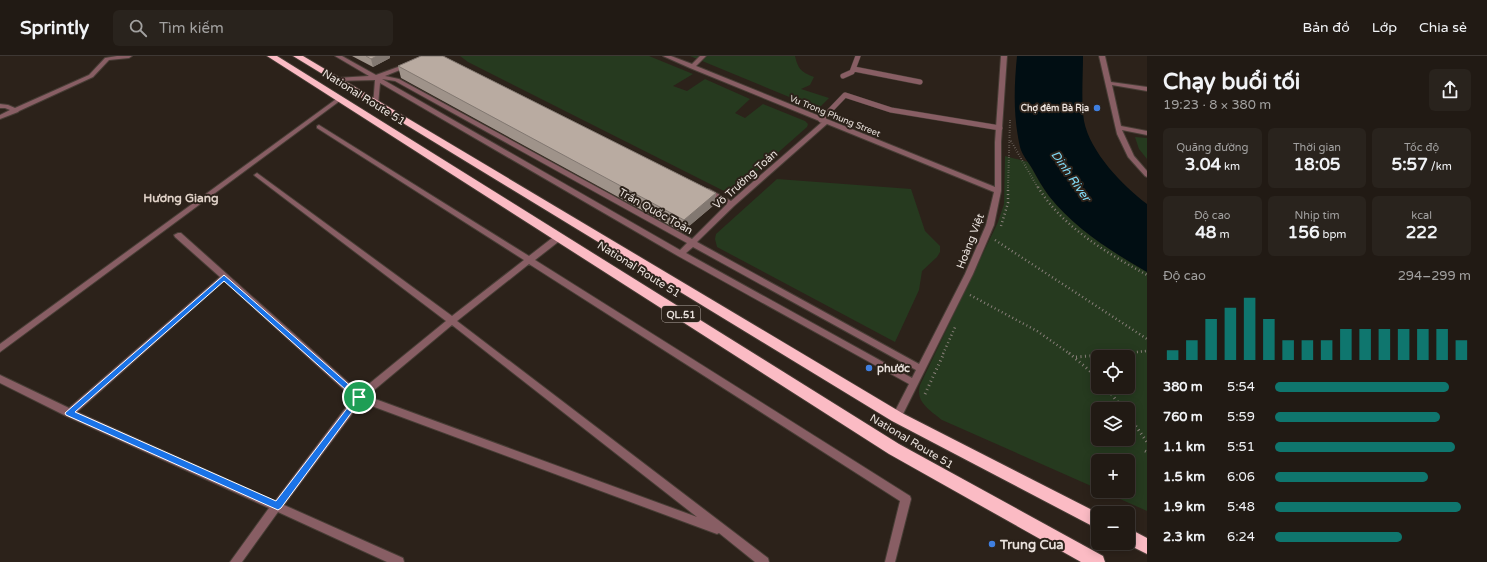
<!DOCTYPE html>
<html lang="vi">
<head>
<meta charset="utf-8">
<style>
	:root { --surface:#211a14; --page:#29231d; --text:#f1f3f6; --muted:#a2a1a0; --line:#3e3834; --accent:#0f766e }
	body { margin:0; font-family:"Varela Round",sans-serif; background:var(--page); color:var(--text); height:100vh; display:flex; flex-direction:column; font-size:15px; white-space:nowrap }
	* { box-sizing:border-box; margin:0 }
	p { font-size:13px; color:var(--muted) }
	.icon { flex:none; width:22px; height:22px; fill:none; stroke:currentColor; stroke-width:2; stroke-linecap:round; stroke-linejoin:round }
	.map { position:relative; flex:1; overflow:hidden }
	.details { display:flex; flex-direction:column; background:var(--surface); width:340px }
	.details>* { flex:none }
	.controls { position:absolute; left:1091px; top:294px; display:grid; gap:8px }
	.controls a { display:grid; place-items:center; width:44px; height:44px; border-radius:6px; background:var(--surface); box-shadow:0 2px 10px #0003,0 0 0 1px var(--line); font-size:20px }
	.pin { position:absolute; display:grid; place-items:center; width:34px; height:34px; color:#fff; margin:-17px; border:2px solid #fff; border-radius:50%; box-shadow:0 1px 4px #0007 }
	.round { display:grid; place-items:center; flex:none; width:42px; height:42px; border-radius:6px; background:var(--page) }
	.summary { display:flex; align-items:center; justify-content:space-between; height:68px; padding:0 16px }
	h1 { font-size:22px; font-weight:700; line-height:30px }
	.figures { display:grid; grid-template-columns:repeat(3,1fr); gap:6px; height:68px; padding:4px 16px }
	.figures div { display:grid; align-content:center; border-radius:6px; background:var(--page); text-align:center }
	.figures b { font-size:17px; font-weight:700 }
	.figures small { font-size:11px; font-weight:400 }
	.figures p { font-size:11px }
	.chart { height:112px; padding:8px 16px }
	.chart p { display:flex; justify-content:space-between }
	.chart svg { width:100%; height:72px; margin-top:4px; stroke:var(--accent); stroke-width:6 }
	ul { padding:0 16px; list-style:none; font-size:13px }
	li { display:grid; grid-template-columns:64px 48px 1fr; align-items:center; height:30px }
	li i { height:10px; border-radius:5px; background:var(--accent) }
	header { display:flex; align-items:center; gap:24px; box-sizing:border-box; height:56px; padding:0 20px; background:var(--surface); border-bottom:1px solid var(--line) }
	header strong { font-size:19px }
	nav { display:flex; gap:22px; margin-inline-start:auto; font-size:14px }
	.search { width:280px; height:36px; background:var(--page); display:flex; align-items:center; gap:10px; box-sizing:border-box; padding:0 14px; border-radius:6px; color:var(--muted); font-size:15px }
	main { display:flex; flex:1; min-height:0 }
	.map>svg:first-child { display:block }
	.green { fill:#263a1f; fill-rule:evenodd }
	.water { fill:#010e13 }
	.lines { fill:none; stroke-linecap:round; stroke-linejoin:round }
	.lane-casing { stroke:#473d35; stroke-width:6 }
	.street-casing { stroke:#473d35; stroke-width:2 }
	.highway-casing { stroke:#473d35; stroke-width:2 }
	.path-far2 { stroke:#887f79; stroke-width:2; stroke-dasharray:0.5 2; stroke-linecap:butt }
	.path-far1 { stroke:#887f79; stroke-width:2.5; stroke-dasharray:1 3; stroke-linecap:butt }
	.path { stroke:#887f79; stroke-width:3; stroke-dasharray:1 3.5; stroke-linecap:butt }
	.lane { stroke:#885e64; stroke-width:5 }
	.street { fill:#885e64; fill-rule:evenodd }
	.highway { fill:#fbbbc4; fill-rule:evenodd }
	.wall { fill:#9f938a }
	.shaded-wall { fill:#827871 }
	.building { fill:#b9aba1; stroke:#827871 }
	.route { fill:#1a73e8; stroke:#fff; fill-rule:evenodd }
	.shop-dot { fill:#3f7fe0; stroke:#2c221a; stroke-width:1.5 }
	.labels { text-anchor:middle; stroke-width:4; stroke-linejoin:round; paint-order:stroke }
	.far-poi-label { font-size:9px; font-weight:bold; fill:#eae2dd; stroke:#2c221a; text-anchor:end }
	.far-street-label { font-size:9px; fill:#eae2dd; stroke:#2c221a }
	.shield { fill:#2c221a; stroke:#b1a8a2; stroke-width:1 }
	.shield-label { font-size:10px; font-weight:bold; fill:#eae2dd }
	.street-label { font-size:11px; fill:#eae2dd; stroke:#2c221a }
	.poi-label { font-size:11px; font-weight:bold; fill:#eae2dd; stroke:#2c221a; text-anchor:start }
	.water-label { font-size:12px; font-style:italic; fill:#81daf6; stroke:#2c221a }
	.neighbourhood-label { font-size:12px; font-weight:bold; fill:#e0d2c8; stroke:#2c221a }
	.near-poi-label { font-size:13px; font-weight:bold; fill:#eae2dd; stroke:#2c221a; text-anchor:start }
</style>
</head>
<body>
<header>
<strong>Sprintly</strong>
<div class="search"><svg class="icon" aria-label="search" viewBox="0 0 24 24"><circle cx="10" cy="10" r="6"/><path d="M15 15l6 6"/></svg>Tìm kiếm</div>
<nav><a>Bản đồ</a><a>Lớp</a><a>Chia sẻ</a></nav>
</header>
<main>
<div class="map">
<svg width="1147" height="506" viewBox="0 0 1147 506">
	<rect width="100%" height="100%" fill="#2c221a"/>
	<path class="green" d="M460 0H649L693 18 673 30 687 35 705 23 750 43 735 57 745 62 763 48 805 65 808 68 807 71 739 131 733 134 724 135 468 6Z
		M690 0H795C798 13 801 16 814 21L810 29 801 33 829 42 820 51 811 50Z
		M1135 81 1147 82V103L1139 93Z
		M1005 100 1028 106C1035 117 1041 130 1049 140 1074 172 1112 196 1147 216V455L1102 435H1128V405H1098V433L942 364C930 354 915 346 920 329L998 166 1004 148ZM1098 301H1128V331H1098ZM1098 353H1128V383H1098Z
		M777 123 911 133 925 175 940 190V196L937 201 922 215 919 234 895 286 717 191 715 183 716 178Z"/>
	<path class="water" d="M1017 0H1083C1083 19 1081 47 1084 65 1090 96 1123 130 1147 148V216C1112 196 1074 172 1049 140 1043 132 1038 123 1033 114 1029 107 1022 99 1020 91 1013 60 1014 31 1017 0Z"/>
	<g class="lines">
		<g class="lane-casing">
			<path id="lane" d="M854 13 920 26
				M843 20 852 16 858 0
				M821 64 845 39 891 54 1000 72"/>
		</g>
		<g class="street-casing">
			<path id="street" d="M117 0H132L129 2 109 4 93 21 19 55 18 56 0 63V59L10 54 5 52H0V48L8 49 15 52 89 19 105 2Z
				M335 0H342L376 19 406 8H410V10L385 20 399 23 692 183 727 148 705 137V133H709L731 145 822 66 690 12 663 0H671L692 8 700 0H706L696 10 995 131V86L1001 0H1007L1001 86V135L994 169 973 218 900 364 897 365 894 364 892 361 909 328 678 200 380 27 378 49 373 50 375 24 334 25 333 24 336 22 369 20ZM382 23 395 25 687 187 680 194ZM827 68 994 136 986 169 965 218 919 308 697 186 734 150ZM693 191 916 314 912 322 686 197Z
				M1099 0H1105L1111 26 1147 31V35L1112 29 1121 70 1147 75V79L1122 74 1134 100 1147 115V121L1145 120 1128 101 1117 78Z
				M339 41 341 42V44L0 296V288Z
				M319 69 529 200 556 179H562L563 181 562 183 535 204 910 440 911 443 895 506H885L900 445 529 208 457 265 768 502 769 506H755L719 477 717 478 361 346 284 449 403 502 404 506H387L278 456 242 506H230L269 452 66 360 0 327V319L69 352 220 221 175 181 174 179 178 177H181L359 336 446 265 255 120 254 119 257 117 452 260 524 204 317 72V70ZM224 225 353 342 275 445 77 356ZM452 269 697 461 367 340Z"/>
		</g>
		<g class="highway-casing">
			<path id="highway" d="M267 0H277L899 388 1103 500 1105 506H1081L889 398Z
				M293 0H303L902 357 1098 457V473L892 365Z
				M1128 472 1147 482V498L1125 487H1128Z"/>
		</g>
		<path class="path-far2" d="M1011 85 1038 132
			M1008 132 1010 64"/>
		<path class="path-far1" d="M1038 131C1062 171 1107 197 1147 219
			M1001 170 1008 147V131
			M995 184 1147 283
			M970 239 1037 275 1070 298
			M943 298 956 269
			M1117 298 1147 295"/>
		<path class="path" d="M1069 297 1098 322
			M1076 301 1129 297
			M1106 331 1123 353
			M925 338 944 297
			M1128 359 1147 386
			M1145 395 1147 396"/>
		<use href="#lane" class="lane"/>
		<use href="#street" class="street"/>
		<use href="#highway" class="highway"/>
	</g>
	<path class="wall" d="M352 0H390V2L373 11Z
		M398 10 716 137 714 149 682 176 401 22Z"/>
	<path class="shaded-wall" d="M377 0H390V2L373 11 371 3Z
		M716 137 714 149 682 176 684 164Z"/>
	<path class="building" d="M366 0H377L371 3Z
		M421 0H443L716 137 684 164 398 10Z"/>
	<path class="route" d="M224 219 363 341 281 452 278 454 66 359 65 357ZM224 225 355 342 276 445 75 356Z"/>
	<g class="shop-dot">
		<circle cx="1097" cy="52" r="4"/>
		<circle cx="869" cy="312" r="4"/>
		<circle cx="992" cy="488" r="4"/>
	</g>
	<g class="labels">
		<g class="far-poi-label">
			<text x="1089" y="55">Chợ đêm Bà Rịa</text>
		</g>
		<g class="far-street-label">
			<text transform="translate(835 60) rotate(22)" y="3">Vu Trong Phung Street</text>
		</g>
		<rect class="shield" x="662" y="250" width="38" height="16" rx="3"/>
		<g class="shield-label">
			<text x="681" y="262">QL.51</text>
		</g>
		<g class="street-label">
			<text transform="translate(364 41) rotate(32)" y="4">National Route 51</text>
			<text transform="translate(745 123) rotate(-42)" y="4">Võ Trường Toản</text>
			<text transform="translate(656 155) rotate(29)" y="4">Trần Quốc Toản</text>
			<text transform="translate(970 185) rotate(-69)" y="4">Hoàng Việt</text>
			<text transform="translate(639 213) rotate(32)" y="4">National Route 51</text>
			<text transform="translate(912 385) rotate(31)" y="4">National Route 51</text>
		</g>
		<g class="poi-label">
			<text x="877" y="316">phước</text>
		</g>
		<g class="water-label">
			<text transform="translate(1071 120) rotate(55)" y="4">Dinh River</text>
		</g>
		<g class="neighbourhood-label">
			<text x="181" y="146">Hương Giang</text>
		</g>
		<g class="near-poi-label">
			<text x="1000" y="493">Trung Cua</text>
		</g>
	</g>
</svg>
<div class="controls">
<a><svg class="icon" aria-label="locate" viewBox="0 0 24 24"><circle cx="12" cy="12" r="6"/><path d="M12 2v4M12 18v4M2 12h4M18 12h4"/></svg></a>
<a><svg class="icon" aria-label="layers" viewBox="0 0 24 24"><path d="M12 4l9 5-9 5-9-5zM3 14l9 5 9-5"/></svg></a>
<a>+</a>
<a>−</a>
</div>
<div class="pin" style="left:359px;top:341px;background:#1e9e55"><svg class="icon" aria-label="arrive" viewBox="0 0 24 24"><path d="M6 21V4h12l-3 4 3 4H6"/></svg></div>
</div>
<section class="details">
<div class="summary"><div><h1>Chạy buổi tối</h1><p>19:23 · 8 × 380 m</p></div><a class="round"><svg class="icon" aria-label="share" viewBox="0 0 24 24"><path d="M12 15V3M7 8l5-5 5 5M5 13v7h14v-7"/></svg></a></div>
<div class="figures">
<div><p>Quãng đường</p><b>3.04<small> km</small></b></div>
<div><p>Thời gian</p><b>18:05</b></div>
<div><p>Tốc độ</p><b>5:57<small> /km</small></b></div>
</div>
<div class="figures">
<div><p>Độ cao</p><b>48<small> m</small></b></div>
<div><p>Nhịp tim</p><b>156<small> bpm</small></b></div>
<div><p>kcal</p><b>222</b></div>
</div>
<div class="chart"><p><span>Độ cao</span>294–299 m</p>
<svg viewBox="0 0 160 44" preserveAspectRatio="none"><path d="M5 44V38M15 44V32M25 44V19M35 44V12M45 44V6M55 44V19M65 44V32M75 44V32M85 44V32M95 44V25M105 44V25M115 44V25M125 44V25M135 44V25M145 44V25M155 44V32"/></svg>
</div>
<ul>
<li><b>380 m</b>5:54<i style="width:89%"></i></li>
<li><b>760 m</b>5:59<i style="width:84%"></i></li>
<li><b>1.1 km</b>5:51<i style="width:92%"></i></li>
<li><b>1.5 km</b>6:06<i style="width:78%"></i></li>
<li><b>1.9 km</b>5:48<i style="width:95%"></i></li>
<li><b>2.3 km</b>6:24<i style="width:65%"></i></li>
</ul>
</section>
</main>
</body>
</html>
